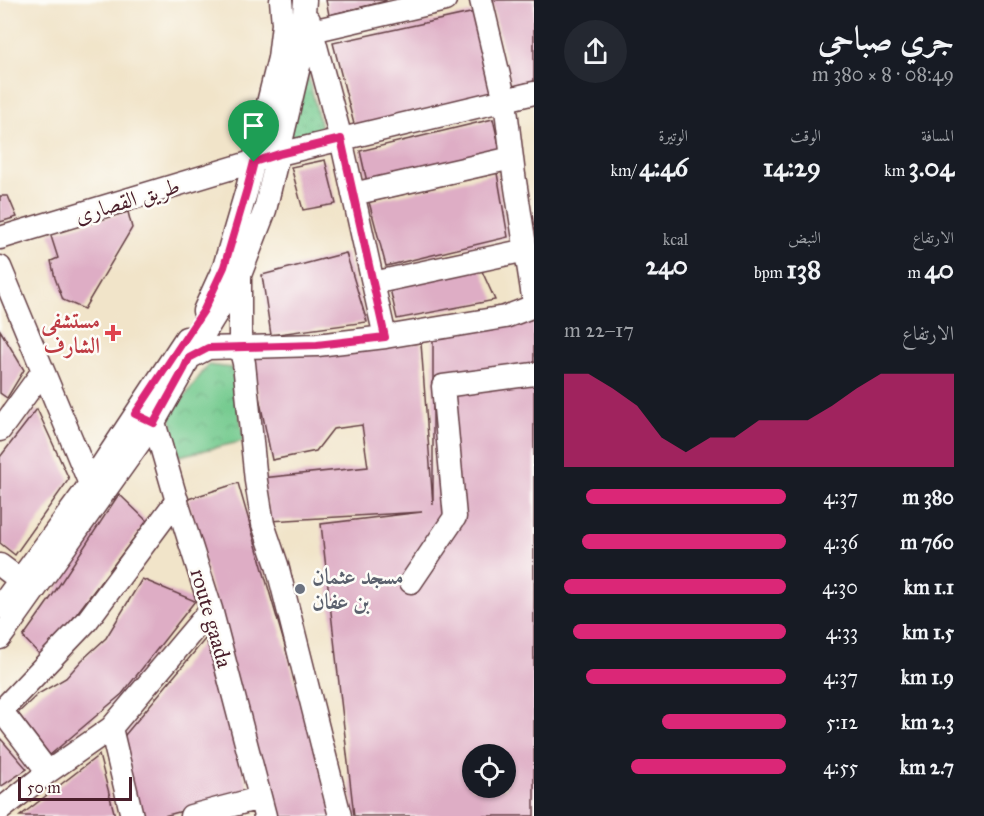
<!DOCTYPE html>
<html lang="ar">
<head>
<meta charset="utf-8">
<style>
	:root { --surface:#171b24; --page:#242831; --text:#f1f3f6; --muted:#9ea1a6; --accent:#db2777 }
	body { margin:0; font-family:"IM FELL Great Primer",Amiri,serif; background:var(--page); color:var(--text); direction:rtl; height:100vh; display:flex; flex-direction:column; font-size:22px; white-space:nowrap }
	* { box-sizing:border-box; margin:0 }
	p { font-size:20px; color:var(--muted) }
	.icon { flex:none; width:33px; height:33px; fill:none; stroke:currentColor; stroke-width:2; stroke-linecap:round; stroke-linejoin:round }
	.map { position:relative; flex:1; overflow:hidden; direction:ltr }
	.sheet { display:flex; flex-direction:column; background:var(--surface); width:450px }
	.sheet>* { flex:none }
	.controls { position:absolute; left:462px; top:744px; display:grid; gap:12px }
	.controls a { display:grid; place-items:center; width:54px; height:54px; border-radius:50%; background:var(--surface); box-shadow:0 2px 4px #0004; font-size:30px }
	.scale { position:absolute; left:18px; bottom:15px; width:114px; box-sizing:border-box; padding-left:6px; border:3px solid #4a1f2b; border-top:0; font-size:16px; line-height:21px; white-space:nowrap; color:#4a1f2b; -webkit-text-stroke:4px #fdfcf7; paint-order:stroke }
	.pin { position:absolute; display:grid; place-items:center; width:51px; height:51px; color:#fff; margin:-62px -26px; border-radius:50% 50% 50% 0; rotate:-45deg; box-shadow:0 0 6px #0007 }
	.pin .icon { rotate:45deg }
	.round { display:grid; place-items:center; flex:none; width:63px; height:63px; border-radius:32px; background:var(--page) }
	.head { display:flex; align-items:center; justify-content:space-between; height:102px; padding:0 30px }
	h1 { font-size:33px; font-weight:800; line-height:45px }
	.figures { display:grid; grid-template-columns:repeat(3,1fr); gap:9px; height:102px; padding:6px 30px }
	.figures div { display:grid; align-content:center }
	.figures b { font-size:26px; font-weight:800 }
	.figures small { font-size:16px; font-weight:400 }
	.figures p { font-size:16px }
	.chart { height:168px; padding:12px 30px }
	.chart p { display:flex; justify-content:space-between }
	.chart svg { width:100%; height:108px; margin-top:6px; fill:var(--accent); opacity:.7 }
	ul { padding:0 30px; list-style:none; font-size:20px }
	li { display:grid; grid-template-columns:96px 72px 1fr; align-items:center; height:45px }
	li i { height:15px; border-radius:8px; background:var(--accent) }
	main { display:flex; flex:1; min-height:0 }
	.map>svg:first-child { display:block }
	.park { fill:url(#park-crowns); stroke:#5f745d; stroke-width:1.5 }
	.garden { fill:url(#garden-dots); stroke:#5f745d; stroke-width:1.5 }
	.building { fill:#deadc5; fill-rule:evenodd }
	.lines { fill:none; stroke-linecap:round; stroke-linejoin:round }
	.minor-casing { stroke:#633d43; stroke-width:25 }
	.minor { stroke:#fff; stroke-width:22 }
	.route-casing { stroke:#fff; stroke-width:12 }
	.route { stroke:#db2777; stroke-width:8 }
	.health-dot { fill:#e0444e; stroke:#fdfcf7; stroke-width:2 }
	.worship-dot { fill:#6b7280; stroke:#fdfcf7; stroke-width:2 }
	.labels { text-anchor:middle; stroke-width:5; stroke-linejoin:round; paint-order:stroke }
	.street-label { font-size:22px; fill:#4a1f2b; stroke:#fdfcf7 }
	.health-label { font-size:22px; font-weight:bold; fill:#be3a42; stroke:#fdfcf7; text-anchor:end }
	.worship-label { font-size:22px; font-weight:bold; fill:#5b616d; stroke:#fdfcf7; text-anchor:start }
</style>
</head>
<body>
<main>
<section class="sheet">
<div class="head"><div><h1>جري صباحي</h1><p>08:49 · 8 × 380 m</p></div><a class="round"><svg class="icon" aria-label="share" viewBox="0 0 24 24"><path d="M12 15V3M7 8l5-5 5 5M5 13v7h14v-7"/></svg></a></div>
<div class="figures">
<div><p>المسافة</p><b>3.04<small> km</small></b></div>
<div><p>الوقت</p><b>14:29</b></div>
<div><p>الوتيرة</p><b>4:46<small> /km</small></b></div>
</div>
<div class="figures">
<div><p>الارتفاع</p><b>40<small> m</small></b></div>
<div><p>النبض</p><b>138<small> bpm</small></b></div>
<div><p>kcal</p><b>240</b></div>
</div>
<div class="chart"><p><span>الارتفاع</span>17–22 m</p>
<svg viewBox="0 0 160 44" preserveAspectRatio="none"><path d="M0 44V6L10 6L20 12L30 19L40 32L50 38L60 32L70 32L80 25L90 25L100 25L110 19L120 12L130 6L140 6L150 6L160 6V44z"/></svg>
</div>
<ul>
<li><b>380 m</b>4:37<i style="width:90%"></i></li>
<li><b>760 m</b>4:36<i style="width:92%"></i></li>
<li><b>1.1 km</b>4:30<i style="width:100%"></i></li>
<li><b>1.5 km</b>4:33<i style="width:96%"></i></li>
<li><b>1.9 km</b>4:37<i style="width:90%"></i></li>
<li><b>2.3 km</b>5:12<i style="width:56%"></i></li>
<li><b>2.7 km</b>4:55<i style="width:70%"></i></li>
</ul>
</section>
<div class="map">
<svg width="534" height="816" viewBox="0 0 534 816">
	<defs>
		<pattern id="park-crowns" width="20" height="18" patternUnits="userSpaceOnUse" patternTransform="scale(1.5)"><rect width="20" height="18" fill="#74ca8f"/><path d="M2 6a3 3 0 1 1 6 0M12 15a3 3 0 1 1 6 0" fill="none" stroke="#66ad7c"/></pattern>
		<pattern id="garden-dots" width="8" height="8" patternUnits="userSpaceOnUse" patternTransform="scale(1.5)"><rect width="8" height="8" fill="#74ca8f"/><path d="M2 2h.1M6 6h.1" fill="none" stroke="#66ad7c" stroke-width="1.8" stroke-linecap="round"/></pattern>
	</defs>
	<rect width="100%" height="100%" fill="#fdfcf7"/>
	<filter id="ink" filterUnits="userSpaceOnUse"><feTurbulence type="fractalNoise" baseFrequency=".0167" numOctaves="2"/><feDisplacementMap in="SourceGraphic" scale="12" xChannelSelector="R" yChannelSelector="G"/><feConvolveMatrix kernelMatrix="1 2 1 2 8 2 1 2 1" color-interpolation-filters="sRGB"/></filter>
	<filter id="wash" filterUnits="userSpaceOnUse"><feTurbulence type="fractalNoise" baseFrequency=".008" numOctaves="4" result="noise"/><feDisplacementMap in="SourceGraphic" scale="24" xChannelSelector="R" yChannelSelector="G"/><feGaussianBlur stdDeviation="1.35" result="paint"/><feColorMatrix in="noise" values="0 0 0 0 0 0 0 0 0 0 0 0 0 0 0 0 0 1.4 0 .05"/><feComposite in="paint" operator="in"/></filter>
	<g filter="url(#wash)">
		<rect width="100%" height="100%" fill="#f1e4c9"/>
		<path class="park" d="M208 365 232 368 244 441 179 456 170 416Z"/>
		<path class="garden" d="M306 67 323 136 281 144Z"/>
		<g id="blocks">
			<path class="building" d="M326 0H386V1L329 15Z
				M491 0H534V81L512 87Z
				M475 12 495 93 355 128 333 43Z
				M493 119 501 154 367 182 360 151Z
				M325 160 336 204 303 210 291 167Z
				M497 173 508 237 386 266 369 202Z
				M0 196H8L17 217 0 222Z
				M128 212 132 228 84 309 63 300 55 278 51 261 58 258 50 233Z
				M346 253 367 322 271 335 262 275Z
				M477 260 495 300 397 319 388 280Z
				M534 319V816H354L321 524 422 512 270 521 262 478 368 467 362 425 333 429 316 451 272 460 251 358 421 343 433 505V335ZM472 754H506V788H472Z
				M0 330 24 370 7 398 0 393Z
				M37 409 69 479 15 555 0 543V457Z
				M238 483 334 816H271L188 499Z
				M119 494 147 521 43 658 23 637 52 596Z
				M142 579 195 601 122 694 50 755 18 713 38 694 66 678 82 660 106 638Z
				M206 638 249 793 164 816H138L120 741Z
				M0 738 27 769 0 787Z
				M99 755 115 816H20Z"/>
		</g>
	</g>
	<g filter="url(#ink)">
		<use href="#blocks" fill-opacity="0" stroke="#633d43" stroke-width="1.5"/>
		<g class="lines">
			<g class="minor-casing">
				<path id="minor" d="M481 0 505 101 514 175 534 303
					M312 31 445 0
					M353 194 512 158
					M0 238 279 154 534 93
					M0 267 90 484
					M240 275V348L244 363 256 481 263 524 277 565 340 816
					M373 283 526 250
					M204 311 224 267 247 189 279 58 283 24 281 0
					M385 337 505 317 534 306
					M189 358 208 348 317 345 385 337 341 139 309 20
					M145 419 154 422 178 505 211 609 265 816
					M0 430 43 371
					M0 565 20 580
					M411 582 455 517 443 386 534 374
					M0 607 83 494 186 338
					M0 638 6 630 154 422 184 369 189 358 240 275 265 210 300 62 305 0
					M0 709 48 772
					M1 711 87 621 177 500
					M111 728 132 816
					M0 810 48 772 111 728 211 609
					M191 816 260 798"/>
			</g>
			<use href="#minor" class="minor"/>
		</g>
	</g>
	<g class="lines" filter="url(#ink)">
		<g class="route-casing">
			<path id="route" d="M341 139 385 337 317 345 208 348 189 358 184 369 154 423 135 414 204 310 224 267 247 189 254 162 279 154Z"/>
		</g>
		<use href="#route" class="route"/>
	</g>
	<path class="health-dot" d="M110 324h6v6h6v6h-6v6h-6v-6h-6v-6h6z"/>
	<circle class="worship-dot" cx="300" cy="589" r="6"/>
	<g class="labels">
		<g class="street-label">
			<text transform="translate(127 200) rotate(-17)" y="8">طريق القصارى</text>
			<text transform="translate(212 618) rotate(74)" y="8">route gaada</text>
		</g>
		<g class="health-label">
			<text x="100" y="328">مستشفى<tspan x="100" dy="25">الشارف</tspan></text>
		</g>
		<g class="worship-label">
			<text x="312" y="584">مسجد عثمان<tspan x="312" dy="25">بن عفان</tspan></text>
		</g>
	</g>
</svg>
<div class="controls">
<a><svg class="icon" aria-label="locate" viewBox="0 0 24 24"><circle cx="12" cy="12" r="6"/><path d="M12 2v4M12 18v4M2 12h4M18 12h4"/></svg></a>
</div>
<div class="scale">50 m</div>
<div class="pin" style="left:254px;top:162px;background:#1e9e55"><svg class="icon" aria-label="arrive" viewBox="0 0 24 24"><path d="M6 21V4h12l-3 4 3 4H6"/></svg></div>
</div>
</main>
</body>
</html>
